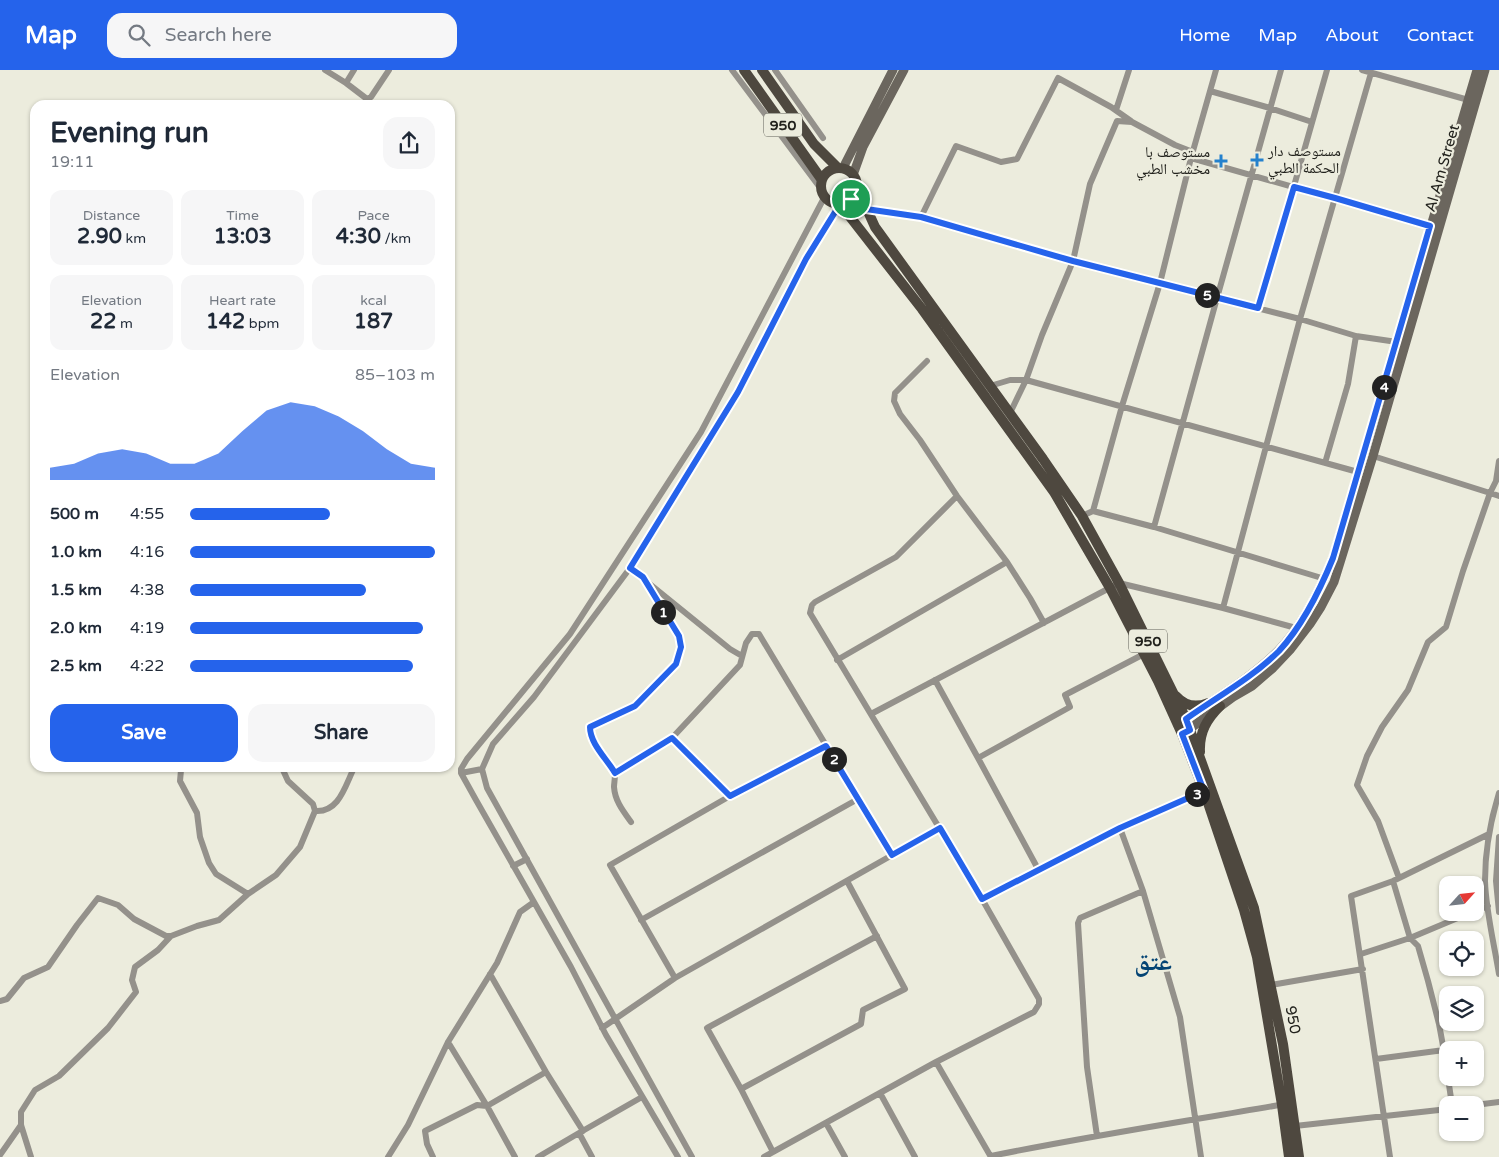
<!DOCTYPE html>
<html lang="en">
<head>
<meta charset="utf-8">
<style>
	:root { --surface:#fff; --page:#f6f6f7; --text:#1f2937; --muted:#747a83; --accent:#2563eb }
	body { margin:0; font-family:"Varela Round","Noto Naskh Arabic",sans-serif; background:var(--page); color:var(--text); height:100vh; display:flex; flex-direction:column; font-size:19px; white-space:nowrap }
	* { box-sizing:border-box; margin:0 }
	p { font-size:16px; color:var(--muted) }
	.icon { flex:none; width:28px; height:28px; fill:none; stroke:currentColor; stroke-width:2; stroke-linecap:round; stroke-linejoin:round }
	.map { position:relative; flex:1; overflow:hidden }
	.sheet { position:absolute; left:30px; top:30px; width:425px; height:672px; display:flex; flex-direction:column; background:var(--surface); border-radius:15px; box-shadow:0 1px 4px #0004 }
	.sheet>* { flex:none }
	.needle { width:32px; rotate:63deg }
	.tools { position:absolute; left:1439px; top:806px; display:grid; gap:10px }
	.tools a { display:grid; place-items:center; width:45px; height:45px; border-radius:10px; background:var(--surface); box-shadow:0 1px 4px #0004; font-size:25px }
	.pin { position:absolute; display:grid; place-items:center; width:42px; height:42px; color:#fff; margin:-21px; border:2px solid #fff; border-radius:50%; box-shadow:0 1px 5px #0007 }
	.km { position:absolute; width:25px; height:25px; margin:-12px; border-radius:50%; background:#222; color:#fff; font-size:14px; line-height:25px; text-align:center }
	.round { display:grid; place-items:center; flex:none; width:52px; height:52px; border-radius:15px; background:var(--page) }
	.head { display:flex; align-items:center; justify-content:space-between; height:85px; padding:0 20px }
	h1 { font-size:28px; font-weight:700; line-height:38px }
	.metrics { display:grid; grid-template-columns:repeat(3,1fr); gap:8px; height:85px; padding:5px 20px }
	.metrics div { display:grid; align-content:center; border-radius:12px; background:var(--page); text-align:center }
	.metrics b { font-size:21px; font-weight:700 }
	.metrics small { font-size:14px; font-weight:400 }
	.metrics p { font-size:14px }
	.chart { height:140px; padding:10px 20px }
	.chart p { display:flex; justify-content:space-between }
	.chart svg { width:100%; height:90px; margin-top:5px; fill:var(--accent); opacity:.7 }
	.cta { display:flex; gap:10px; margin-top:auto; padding:10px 20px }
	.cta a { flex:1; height:58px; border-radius:15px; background:var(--accent); color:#fff; font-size:20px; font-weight:700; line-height:58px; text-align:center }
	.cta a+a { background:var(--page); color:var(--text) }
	ul { padding:0 20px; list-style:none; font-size:16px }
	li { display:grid; grid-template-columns:80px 60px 1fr; align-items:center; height:38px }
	li i { height:12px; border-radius:6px; background:var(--accent) }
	header { display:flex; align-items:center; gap:30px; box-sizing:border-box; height:70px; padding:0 25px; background:var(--accent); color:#fff }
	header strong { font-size:24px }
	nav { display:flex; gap:28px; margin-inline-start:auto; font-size:18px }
	.search { width:350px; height:45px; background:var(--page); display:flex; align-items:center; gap:12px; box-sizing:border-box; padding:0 18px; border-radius:15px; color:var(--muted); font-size:19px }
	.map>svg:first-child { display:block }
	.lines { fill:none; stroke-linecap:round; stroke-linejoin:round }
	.minor { stroke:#94918b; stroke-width:6 }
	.secondary { stroke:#6b665e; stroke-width:9 }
	.primary { stroke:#4e483f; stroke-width:10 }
	.route-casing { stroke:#fff; stroke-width:10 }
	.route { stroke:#2563eb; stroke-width:6 }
	.poi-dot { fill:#2481cd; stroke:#ececdd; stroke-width:2 }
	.labels { text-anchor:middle; stroke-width:4.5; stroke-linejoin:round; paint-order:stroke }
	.shield { fill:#ececdd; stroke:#5f5f57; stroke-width:1 }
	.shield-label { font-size:14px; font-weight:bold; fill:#22221d }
	.poi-label { font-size:15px; fill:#22221d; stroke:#ececdd; text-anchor:start }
	.street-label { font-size:15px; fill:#22221d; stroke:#ececdd }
	.town-label { font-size:25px; font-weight:bold; fill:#044474; stroke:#ececdd }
</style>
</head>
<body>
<header>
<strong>Map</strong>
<div class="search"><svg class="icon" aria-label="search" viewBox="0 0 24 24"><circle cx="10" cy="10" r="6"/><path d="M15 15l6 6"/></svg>Search here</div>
<nav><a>Home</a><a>Map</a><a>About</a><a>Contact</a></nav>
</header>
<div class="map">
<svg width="1499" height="1087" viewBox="0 0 1499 1087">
	<rect width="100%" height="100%" fill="#ececdd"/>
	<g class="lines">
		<path class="minor" d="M325 0 346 13 367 29 371 27 389 0
			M732 0 821 119
			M775 0 823 68
			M1362 0 1472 31
			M346 13 354 0
			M1210 21 1270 38 1312 52
			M1116 40 1129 0
			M1191 88 1430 156
			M866 139 921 147 1073 191 1300 249 1356 266 1397 272
			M921 147 956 76 1001 92 1017 89 1058 8 1111 37 1131 51
			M1259 239 1327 0
			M927 291 895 323 894 331 900 344 920 370 957 426 1007 492
			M990 316 1010 310H1026L1358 402
			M1010 343 1026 310 1042 265 1073 191 1090 114 1117 51 1132 52 1175 75 1193 82
			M1373 386 1490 423 1496 411 1499 391
			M1325 393 1348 314 1356 266
			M1093 441 1122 336 1160 213 1191 88 1216 0
			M1082 446 1093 441 1154 457 1325 509
			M1154 457 1217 228 1281 0
			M630 498 730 579 742 586
			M1223 538 1300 249 1371 3
			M837 590 1007 492 1030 528 1044 553
			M935 610 978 688
			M871 644 1119 513 1223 538 1296 558
			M184 698 181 700 180 711 197 743 200 767 209 793 216 804 248 824
			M461 703 482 699
			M615 703 672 668
			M1499 723C1490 752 1485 781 1485 811 1486 842 1494 873 1499 904
			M730 726 672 668 740 595 746 573 752 564H759L892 785
			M315 741C339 743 345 716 354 698
			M631 752C623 741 615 731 614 717 614 712 616 706 614 701 608 686 589 675 590 657L635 636 676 594 681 577 679 566 643 507
			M1120 758 1143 821 1180 947 1201 1087
			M1499 767 1496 811 1499 842
			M513 796 527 789
			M1038 799 978 688 1070 637 1065 625 1144 584
			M1399 808 1378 751 1357 715 1367 686 1382 657 1408 620 1428 572 1446 557 1463 501 1490 423 1499 426
			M1393 811 1410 868 1418 876 1428 911 1439 954 1448 1003
			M982 829 1120 758 1204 721
			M1475 841 1488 836
			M641 850 858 729
			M1361 884 1410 868 1472 842
			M490 904 546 1002 583 1061
			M675 908 610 795 730 726 826 676
			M1271 915 1363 899
			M0 931 7 929 24 908 48 897 77 855 98 828 118 835 134 849 166 866H171
			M602 958 675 908 940 758
			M448 972 487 1036 515 1087
			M1376 989 1444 980
			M936 992 991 1087
			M1448 1008 1452 1035
			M741 1019 707 958 877 866
			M880 1023 915 1087
			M1475 1035 1499 1032
			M826 1053 845 1087
			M1295 1056 1448 1039
			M1097 1066 1087 997 1078 853 1080 848 1143 821
			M773 1082 741 1019 861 954 863 940 905 919 847 811
			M0 1085 21 1055
			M991 1086C1089 1066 1187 1051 1285 1034
			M31 1087 21 1055V1042L35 1020 59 1006 108 958 136 922 132 910 135 897 158 880 171 866 197 856 219 850 248 824 276 805 300 777 315 741 313 734 288 711 282 698
			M388 1087 408 1055 448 972 497 893 520 842 534 832
			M433 1087 427 1074 425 1061 477 1035 487 1036 546 1002
			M538 1087 579 1063
			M592 1087 579 1063 642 1027
			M678 1087 606 965 571 897 476 730 461 703V699L467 689 570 564 701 362 825 126
			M692 1087 487 718 482 699 493 674 534 627 630 498 738 322 806 189 840 134
			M764 1087 936 992 1034 942 1039 934V929L982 829 810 543 812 535 815 532 896 487 957 426
			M1390 1087 1351 826 1393 811 1489 764"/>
		<path class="secondary" d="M843 98 893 0
			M853 105 863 77 904 0
			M1181 652C1214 629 1250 609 1278 581 1303 555 1320 520 1333 488L1477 0
			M1184 663 1233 627 1252 616 1273 598 1290 580 1310 554 1321 537 1334 512 1373 386 1485 0"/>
		<path class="primary" d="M744 0 822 110
			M762 0 814 74 838 98
			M821 116a18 18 0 1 1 36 0a18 18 0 1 1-36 0Z
			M857 117 875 157 1043 389 1082 446 1119 513 1186 649 1254 838 1283 974 1299 1087
			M840 134 922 239 1054 422 1110 518 1158 611 1182 664 1204 721 1244 840 1257 887 1282 1035 1289 1087
			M1176 626C1185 636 1196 638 1208 633
			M1200 682C1199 662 1207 649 1220 636"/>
	</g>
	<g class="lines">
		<g class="route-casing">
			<path id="route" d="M1294 117 1335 128 1430 156 1333 488C1320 520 1303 555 1279 581 1252 608 1217 627 1186 649L1190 660 1182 664 1204 721 1120 758 982 829 940 758 892 785 826 676 730 726 672 668 615 703C607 689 590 674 590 657L635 636 676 594 681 577 679 566 643 507 630 498 738 322 806 189 840 134 851 129 857 118 866 139 921 147 1073 191 1258 238Z"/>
		</g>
		<use href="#route" class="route"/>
	</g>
	<g class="poi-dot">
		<path d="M1254.5 82.5h5v5h5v5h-5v5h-5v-5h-5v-5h5z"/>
		<path d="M1218.5 83.5h5v5h5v5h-5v5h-5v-5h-5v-5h5z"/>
	</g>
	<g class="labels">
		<g class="shield">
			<rect x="764" y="43.5" width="38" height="23" rx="4"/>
			<rect x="1129" y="559.5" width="38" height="23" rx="4"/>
		</g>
		<g class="shield-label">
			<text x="783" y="60">950</text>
			<text x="1148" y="576">950</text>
		</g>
		<g class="poi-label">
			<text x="1268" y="86">مستوصف دار<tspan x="1268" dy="17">الحكمة الطبي</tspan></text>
			<text x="1210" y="87" text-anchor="end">مستوصف با<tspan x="1210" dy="17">مخشب الطبي</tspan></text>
		</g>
		<g class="street-label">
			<text transform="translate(1442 98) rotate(-74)" y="5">Al Am Street</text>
			<text transform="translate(1293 950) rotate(79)" y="5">950</text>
		</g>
		<g class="town-label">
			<text x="1153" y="900">عتق</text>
		</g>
	</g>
</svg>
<div class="tools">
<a><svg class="needle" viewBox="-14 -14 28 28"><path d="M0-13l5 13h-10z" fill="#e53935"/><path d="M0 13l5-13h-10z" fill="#747a83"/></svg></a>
<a><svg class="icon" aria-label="locate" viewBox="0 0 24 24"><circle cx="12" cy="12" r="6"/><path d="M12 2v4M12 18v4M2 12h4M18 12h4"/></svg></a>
<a><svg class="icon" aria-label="layers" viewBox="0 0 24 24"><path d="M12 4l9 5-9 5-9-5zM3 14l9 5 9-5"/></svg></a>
<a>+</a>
<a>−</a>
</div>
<div class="pin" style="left:851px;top:129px;background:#1e9e55"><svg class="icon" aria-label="arrive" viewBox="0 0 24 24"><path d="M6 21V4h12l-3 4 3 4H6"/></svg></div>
<b class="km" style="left:663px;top:542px">1</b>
<b class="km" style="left:834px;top:689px">2</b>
<b class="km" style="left:1197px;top:724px">3</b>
<b class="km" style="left:1384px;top:317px">4</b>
<b class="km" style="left:1207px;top:225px">5</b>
<section class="sheet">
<div class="head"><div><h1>Evening run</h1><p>19:11</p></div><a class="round"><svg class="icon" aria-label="share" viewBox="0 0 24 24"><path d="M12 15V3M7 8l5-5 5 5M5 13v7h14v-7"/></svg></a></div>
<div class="metrics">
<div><p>Distance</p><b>2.90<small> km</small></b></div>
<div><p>Time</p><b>13:03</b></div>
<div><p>Pace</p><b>4:30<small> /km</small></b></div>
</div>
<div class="metrics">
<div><p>Elevation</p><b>22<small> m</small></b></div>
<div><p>Heart rate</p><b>142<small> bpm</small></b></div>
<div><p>kcal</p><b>187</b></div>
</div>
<div class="chart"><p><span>Elevation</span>85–103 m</p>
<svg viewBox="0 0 160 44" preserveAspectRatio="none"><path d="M0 44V38L10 36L20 31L30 29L40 31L50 36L60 36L70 31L80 20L90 10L100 6L110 8L120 13L130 20L140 29L150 36L160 38V44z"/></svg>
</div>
<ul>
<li><b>500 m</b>4:55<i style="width:57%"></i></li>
<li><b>1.0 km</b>4:16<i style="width:100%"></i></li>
<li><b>1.5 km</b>4:38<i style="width:72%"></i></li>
<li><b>2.0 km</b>4:19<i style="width:95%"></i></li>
<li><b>2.5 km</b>4:22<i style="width:91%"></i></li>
</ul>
<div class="cta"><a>Save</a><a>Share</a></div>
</section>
</div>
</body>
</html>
